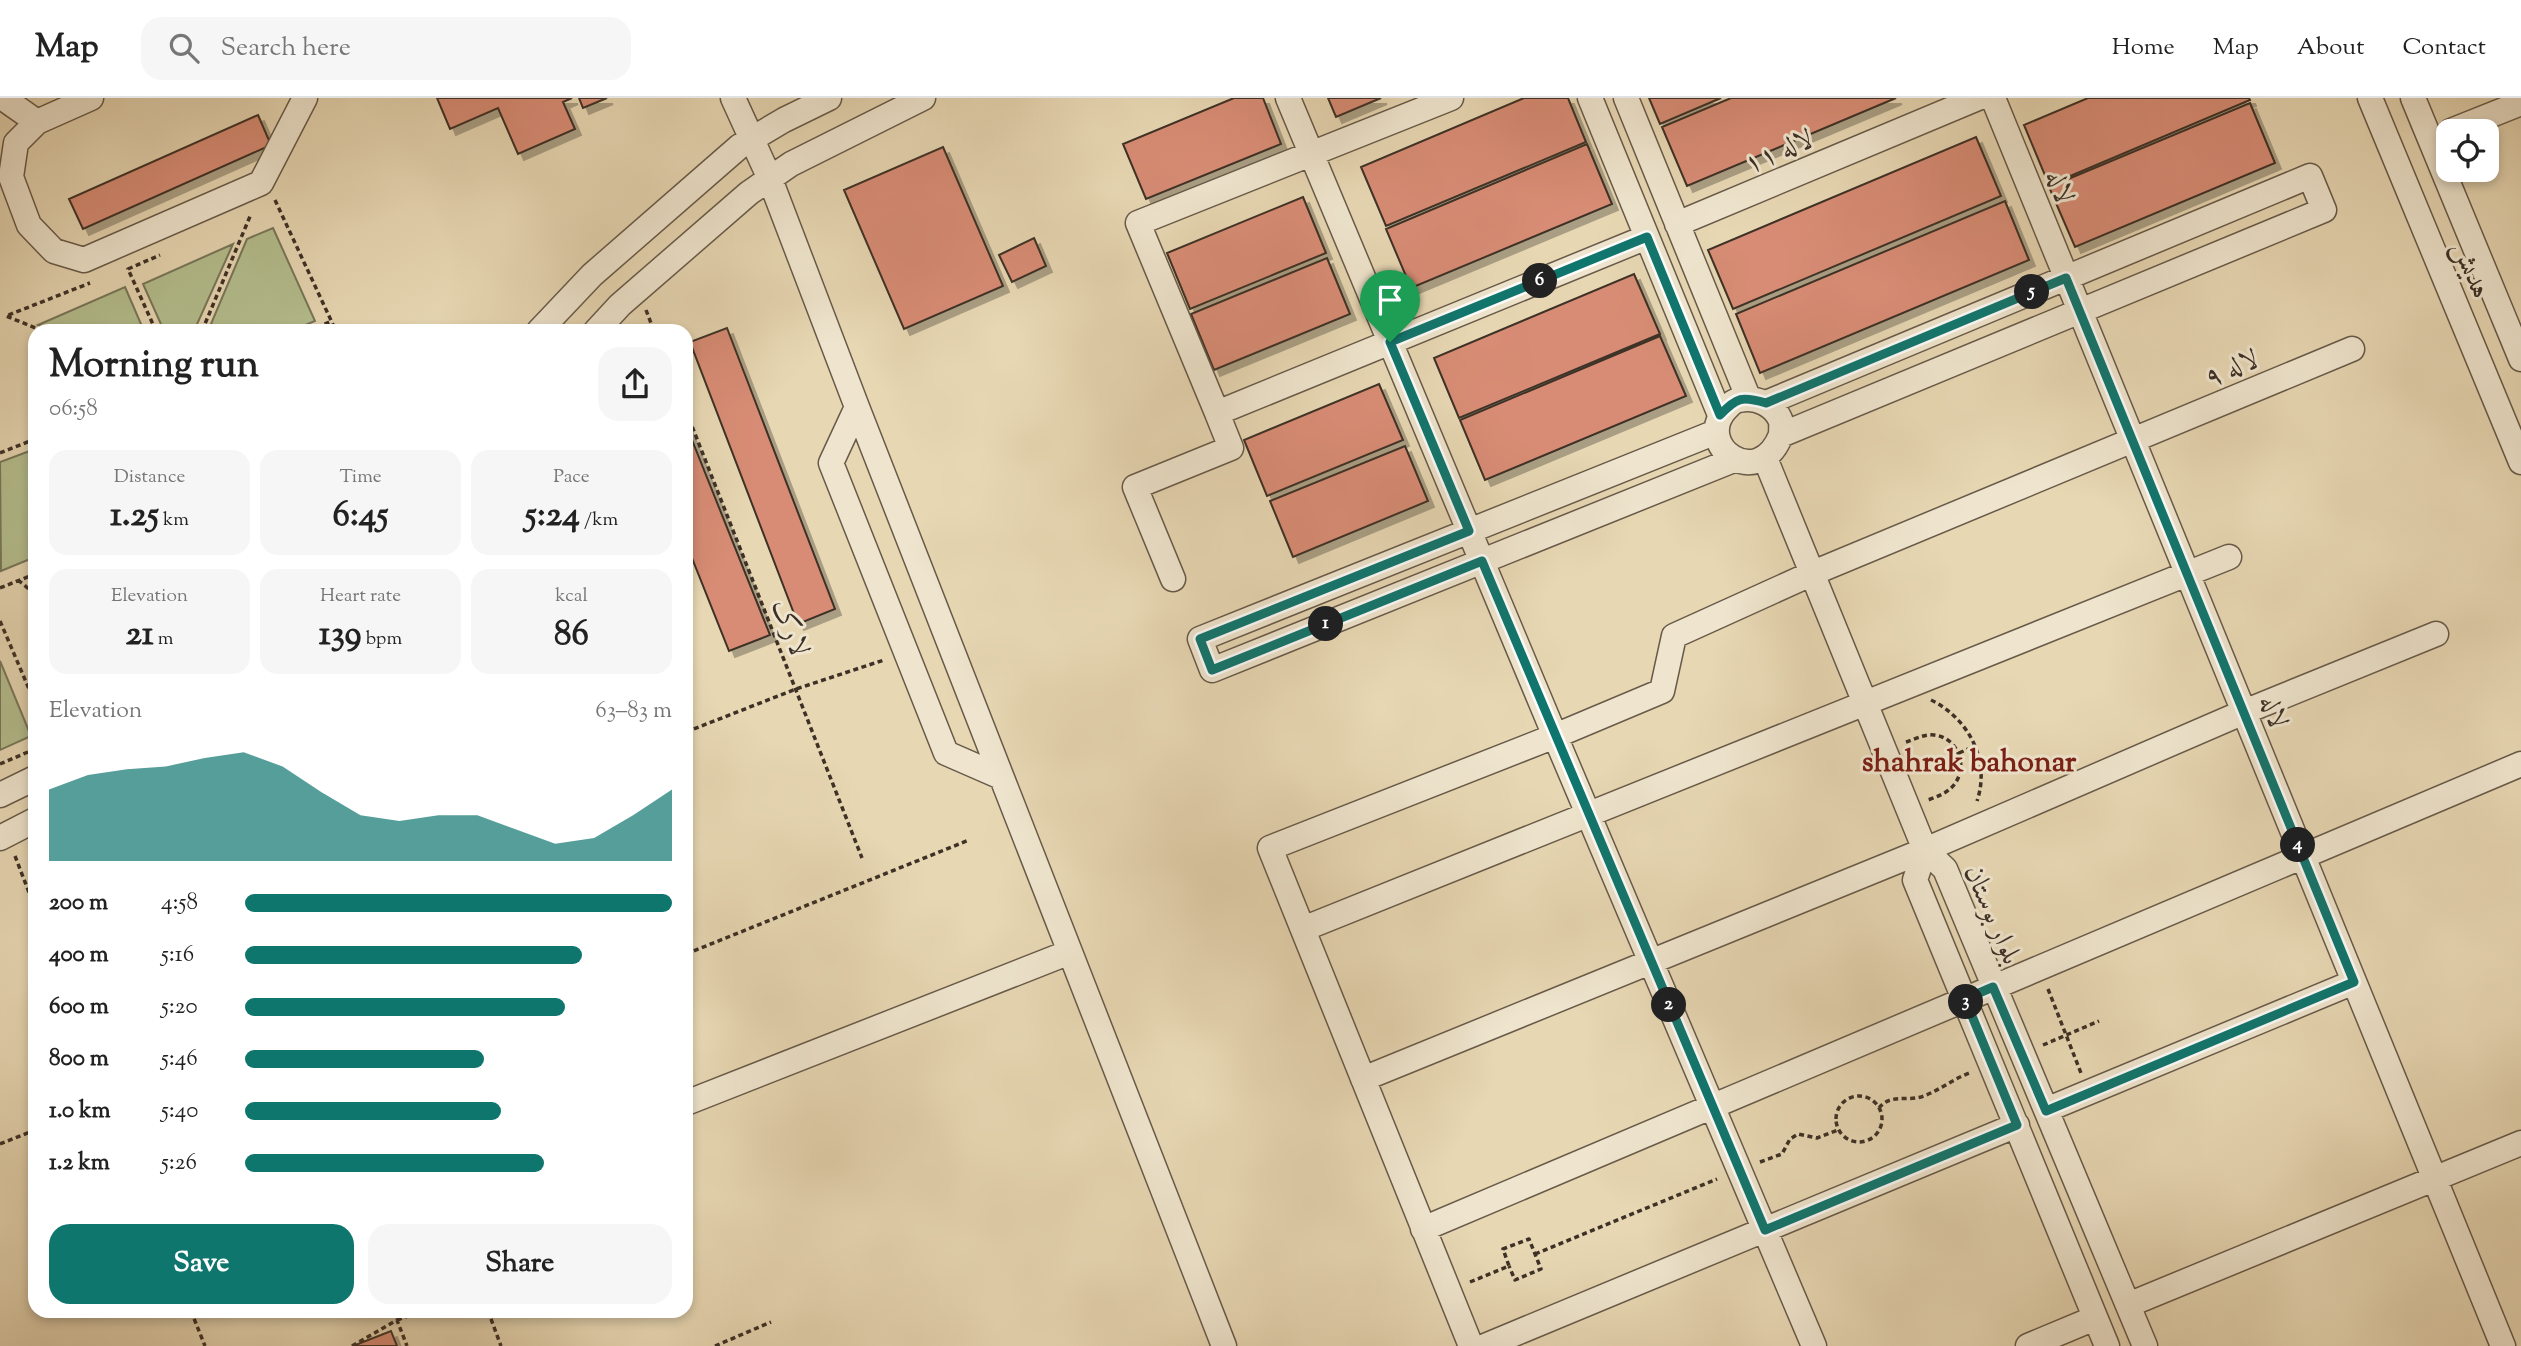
<!DOCTYPE html>
<html lang="en">
<head>
<meta charset="utf-8">
<style>
	:root { --surface:#fff; --page:#f6f6f6; --text:#222; --muted:#767676; --line:#e0e0e0; --accent:#0f766e }
	body { margin:0; font-family:"Sorts Mill Goudy",Amiri,serif; background:var(--page); color:var(--text); height:100vh; display:flex; flex-direction:column; font-size:26px; white-space:nowrap }
	* { box-sizing:border-box; margin:0 }
	p { font-size:23px; color:var(--muted) }
	.icon { flex:none; width:38px; height:38px; fill:none; stroke:currentColor; stroke-width:2; stroke-linecap:round; stroke-linejoin:round }
	.map { position:relative; flex:1; overflow:hidden }
	.details { position:absolute; left:28px; top:226px; width:665px; height:994px; display:flex; flex-direction:column; background:var(--surface); border-radius:21px; box-shadow:0 4px 10px #0003 }
	.details>* { flex:none }
	.tools { position:absolute; left:2436px; top:21px; display:grid; gap:14px }
	.tools a { display:grid; place-items:center; width:63px; height:63px; border-radius:14px; background:var(--surface); box-shadow:0 4px 10px #0003; font-size:35px }
	.pin { position:absolute; display:grid; place-items:center; width:60px; height:60px; color:#fff; margin:-72px -30px; border-radius:50% 50% 50% 0; rotate:-45deg; box-shadow:0 0 7px #0007 }
	.pin .icon { rotate:45deg }
	.km { position:absolute; width:35px; height:35px; margin:-18px; border-radius:50%; background:#222; color:#fff; font-size:19px; line-height:35px; text-align:center }
	.round { display:grid; place-items:center; flex:none; width:74px; height:74px; border-radius:21px; background:var(--page) }
	.overview { display:flex; align-items:center; justify-content:space-between; height:119px; padding:0 21px }
	h1 { font-size:38px; font-weight:700; line-height:52px }
	.metrics { display:grid; grid-template-columns:repeat(3,1fr); gap:10px; height:119px; padding:7px 21px }
	.metrics div { display:grid; align-content:center; border-radius:18px; background:var(--page); text-align:center }
	.metrics b { font-size:35px; font-weight:700 }
	.metrics small { font-size:19px; font-weight:400 }
	.metrics p { font-size:19px }
	.chart { height:196px; padding:14px 21px }
	.chart p { display:flex; justify-content:space-between }
	.chart svg { width:100%; height:126px; margin-top:7px; fill:var(--accent); opacity:.7 }
	.primary-button { display:flex; gap:14px; margin-top:auto; padding:14px 21px }
	.primary-button a { flex:1; height:80px; border-radius:21px; background:var(--accent); color:#fff; font-size:28px; font-weight:700; line-height:80px; text-align:center }
	.primary-button a+a { background:var(--page); color:var(--text) }
	ul { padding:0 21px; list-style:none; font-size:23px }
	li { display:grid; grid-template-columns:112px 84px 1fr; align-items:center; height:52px }
	li i { height:18px; border-radius:9px; background:var(--accent) }
	header { display:flex; align-items:center; gap:42px; box-sizing:border-box; height:98px; padding:0 35px; background:var(--surface); border-bottom:2px solid var(--line) }
	header strong { font-size:33px }
	nav { display:flex; gap:38px; margin-inline-start:auto; font-size:24px }
	.search { width:490px; height:63px; background:var(--page); display:flex; align-items:center; gap:18px; box-sizing:border-box; padding:0 24px; border-radius:21px; color:var(--muted); font-size:26px }
	.map>svg:first-child { display:block }
	.green { fill:#b4be8e; stroke:#78775a; stroke-width:2 }
	.building { fill:#d88c74; stroke:#3d3026; stroke-width:2; filter:url(#shadow) }
	.lines { fill:none; stroke-linecap:round; stroke-linejoin:round }
	.minor-casing { stroke:#685a49; stroke-width:27 }
	.path { stroke:#3d3026; stroke-width:3.5; stroke-dasharray:5 3.5; stroke-linecap:butt }
	.minor { stroke:#efe5ce; stroke-width:24 }
	.route-casing { stroke:#fff; stroke-width:14 }
	.route { stroke:#0f766e; stroke-width:9 }
	.labels { text-anchor:middle; stroke-width:6; stroke-linejoin:round; paint-order:stroke }
	.street-label { font-size:28px; fill:#3d3026; stroke:#efe5ce }
	.neighbourhood-label { font-size:30px; font-weight:bold; fill:#7a1f14; stroke:#efe5ce }
</style>
</head>
<body>
<header>
<strong>Map</strong>
<div class="search"><svg class="icon" aria-label="search" viewBox="0 0 24 24"><circle cx="10" cy="10" r="6"/><path d="M15 15l6 6"/></svg>Search here</div>
<nav><a>Home</a><a>Map</a><a>About</a><a>Contact</a></nav>
</header>
<div class="map">
<svg width="2521" height="1248" viewBox="0 0 2521 1248">
	<defs>
		<filter id="shadow"><feDropShadow dx="6" dy="6" stdDeviation="0" flood-color="#0004"/></filter>
	</defs>
	<rect width="100%" height="100%" fill="#e7d7b3"/>
	<filter id="stains"><feTurbulence type="fractalNoise" baseFrequency=".00286" numOctaves="4"/><feColorMatrix values="0 0 0 0 .2 0 0 0 0 .09 0 0 0 0 .02 0 0 0 .5 -.17"/></filter>
	<radialGradient id="worn" r=".72"><stop offset=".6" stop-color="#630" stop-opacity="0"/><stop offset="1" stop-color="#630" stop-opacity=".3"/></radialGradient>
	<path class="green" d="M273 130 315 223 291 233H208L247 141Z
		M233 146 194 233H164L143 186Z
		M125 189 144 233H54L38 227Z
		M35 351V459L1 473 0 364Z
		M0 563 31 638 0 652Z"/>
	<path class="building" d="M437 0H572L563 4 575 31 518 56 498 10 450 31Z
		M579 0H607L583 10Z
		M1234 0H1263L1281 46 1146 101 1123 46Z
		M1328 0H1381L1336 19Z
		M1524 0H1568L1586 44 1386 128 1361 69Z
		M1649 0H1721L1660 26Z
		M1731 0H1896L1687 88 1662 29Z
		M2088 0H2249L2250 2 2049 87 2024 27Z
		M2250 5 2275 65 2075 149 2049 89Z
		M258 17 271 47 83 131 69 101Z
		M1976 39 2001 98 1733 211 1708 152Z
		M1587 46 1612 106 1411 190 1386 131Z
		M943 49 1003 188 904 231 844 92Z
		M1303 99 1326 155 1190 211 1167 155Z
		M2005 103 2029 162 1760 275 1736 216Z
		M1034 140 1046 168 1012 184 999 157Z
		M1327 160 1350 216 1214 272 1191 216Z
		M1634 176 1660 236 1459 320 1434 260Z
		M727 230 835 511 798 526 690 244Z
		M1660 238 1686 298 1485 382 1460 322Z
		M1379 286 1403 342 1267 398 1244 342Z
		M686 327 770 537 729 553 686 445Z
		M1405 348 1428 403 1293 459 1270 403Z
		M391 1233 397 1248H353Z"/>
	<g class="lines">
		<g class="minor-casing">
			<path id="minor" d="M3 0 37 24
				M91 0 37 24 16 45 11 79 29 127 54 153 84 162 261 85 305 0
				M733 0 770 81 857 309 1224 1248
				M1288 0 1555 638 1270 750 1471 1248
				M1451 0 1138 125 1217 315 1647 139
				M1590 0 1720 317
				M1626 0 1748 299
				M1993 0 2503 1248
				M2370 0 2521 364
				M2413 0 2521 261
				M2451 33 2521 5
				M1677 126 1978 0
				M539 233 592 177 740 48 784 22 829 0
				M596 233 620 207 749 95 791 66 923 0
				M1766 305 2310 78 2324 112 1781 337C1758 395 1693 347 1726 311 1731 306 1733 303 1739 302 1755 298 1773 306 1780 321 1782 325 1781 333 1781 337
				M857 309 831 365 946 655 1001 679
				M1716 334 1200 541 1212 572 1736 361
				M1765 360 1925 752 1945 771 2145 1248
				M1173 481 1135 389 1231 350 1217 315
				M0 697 35 680
				M0 740 35 722
				M1925 752 1915 782 2107 1248
				M1303 831 2229 459
				M1363 981 1925 752 2244 614 2436 536
				M686 1005 1070 854
				M2046 1012 2354 884
				M1423 1131 2521 666
				M2128 1207 2521 1045
				M1485 1248 2017 1027
				M1814 1248 1555 638 1662 593 1674 538 1813 475 2352 251
				M2028 1248 2095 1220"/>
		</g>
		<path class="path" d="M275 102 336 233
			M646 212 654 233
			M43 233 6 218 90 185
			M156 233 128 171 160 157
			M202 233 251 116
			M309 233 332 223
			M686 313 862 760
			M0 355 35 341
			M18 482 35 496
			M0 490 35 476
			M0 523 35 605
			M1931 602C1968 620 1991 662 1977 703
			M686 634 796 591 884 562
			M1906 644C1915 641 1924 636 1934 637 1956 639 1968 665 1956 684 1950 694 1939 698 1928 702
			M1959 655 1975 648
			M0 666 35 651
			M15 758 35 810
			M686 856 969 742
			M2048 891 2081 975
			M2043 947 2099 923
			M1836 1021a23 23 0 1 1 46 0a23 23 0 1 1-46 0Z
			M1879 1010C1890 996 1905 1003 1921 999 1939 993 1954 980 1972 974
			M0 1046 35 1032
			M1760 1064 1782 1056 1790 1041 1798 1036 1817 1040 1838 1032
			M1535 1156 1717 1081
			M1470 1184 1509 1168 1503 1151 1529 1141 1541 1171 1515 1182 1509 1168
			M191 1213 205 1248
			M488 1213 501 1248
			M397 1222 421 1213
			M352 1248 397 1222 407 1248
			M715 1248 771 1224"/>
		<use href="#minor" class="minor"/>
	</g>
	<g class="lines">
		<g class="route-casing">
			<path id="route" d="M1647 139 1720 317C1737 299 1742 298 1766 305L2066 180 2354 884 2046 1013 1993 889 1965 901 2017 1027 1765 1132 1482 463 1212 572 1200 541 1469 433 1390 244Z"/>
		</g>
		<use href="#route" class="route"/>
	</g>
	<g class="labels">
		<g class="street-label">
			<text transform="translate(1778 52) rotate(-23)" y="10">لاله ۱۱</text>
			<text transform="translate(2061 88) rotate(68)" y="10">لاله</text>
			<text transform="translate(2473 171) rotate(68)" y="10">هدیش</text>
			<text transform="translate(2231 269) rotate(-23)" y="10">لاله ۹</text>
			<text transform="translate(792 529) rotate(69)" y="10">لارک</text>
			<text transform="translate(2275 613) rotate(68)" y="10">لاله</text>
			<text transform="translate(1994 816) rotate(67)" y="10">بلوار بوستان</text>
		</g>
		<g class="neighbourhood-label">
			<text x="1969" y="673">shahrak bahonar</text>
		</g>
	</g>
	<rect width="100%" height="100%" filter="url(#stains)"/>
	<rect width="100%" height="100%" fill="url(#worn)"/>
</svg>
<div class="tools">
<a><svg class="icon" aria-label="locate" viewBox="0 0 24 24"><circle cx="12" cy="12" r="6"/><path d="M12 2v4M12 18v4M2 12h4M18 12h4"/></svg></a>
</div>
<div class="pin" style="left:1390px;top:244px;background:#1e9e55"><svg class="icon" aria-label="arrive" viewBox="0 0 24 24"><path d="M6 21V4h12l-3 4 3 4H6"/></svg></div>
<b class="km" style="left:1326px;top:526px">1</b>
<b class="km" style="left:1669px;top:907px">2</b>
<b class="km" style="left:1966px;top:904px">3</b>
<b class="km" style="left:2298px;top:747px">4</b>
<b class="km" style="left:2032px;top:194px">5</b>
<b class="km" style="left:1540px;top:183px">6</b>
<section class="details">
<div class="overview"><div><h1>Morning run</h1><p>06:58</p></div><a class="round"><svg class="icon" aria-label="share" viewBox="0 0 24 24"><path d="M12 15V3M7 8l5-5 5 5M5 13v7h14v-7"/></svg></a></div>
<div class="metrics">
<div><p>Distance</p><b>1.25<small> km</small></b></div>
<div><p>Time</p><b>6:45</b></div>
<div><p>Pace</p><b>5:24<small> /km</small></b></div>
</div>
<div class="metrics">
<div><p>Elevation</p><b>21<small> m</small></b></div>
<div><p>Heart rate</p><b>139<small> bpm</small></b></div>
<div><p>kcal</p><b>86</b></div>
</div>
<div class="chart"><p><span>Elevation</span>63–83 m</p>
<svg viewBox="0 0 160 44" preserveAspectRatio="none"><path d="M0 44V19L10 14L20 12L30 11L40 8L50 6L60 11L70 20L80 28L90 30L100 28L110 28L120 33L130 38L140 36L150 28L160 19V44z"/></svg>
</div>
<ul>
<li><b>200 m</b>4:58<i style="width:100%"></i></li>
<li><b>400 m</b>5:16<i style="width:79%"></i></li>
<li><b>600 m</b>5:20<i style="width:75%"></i></li>
<li><b>800 m</b>5:46<i style="width:56%"></i></li>
<li><b>1.0 km</b>5:40<i style="width:60%"></i></li>
<li><b>1.2 km</b>5:26<i style="width:70%"></i></li>
</ul>
<div class="primary-button"><a>Save</a><a>Share</a></div>
</section>
</div>
</body>
</html>
